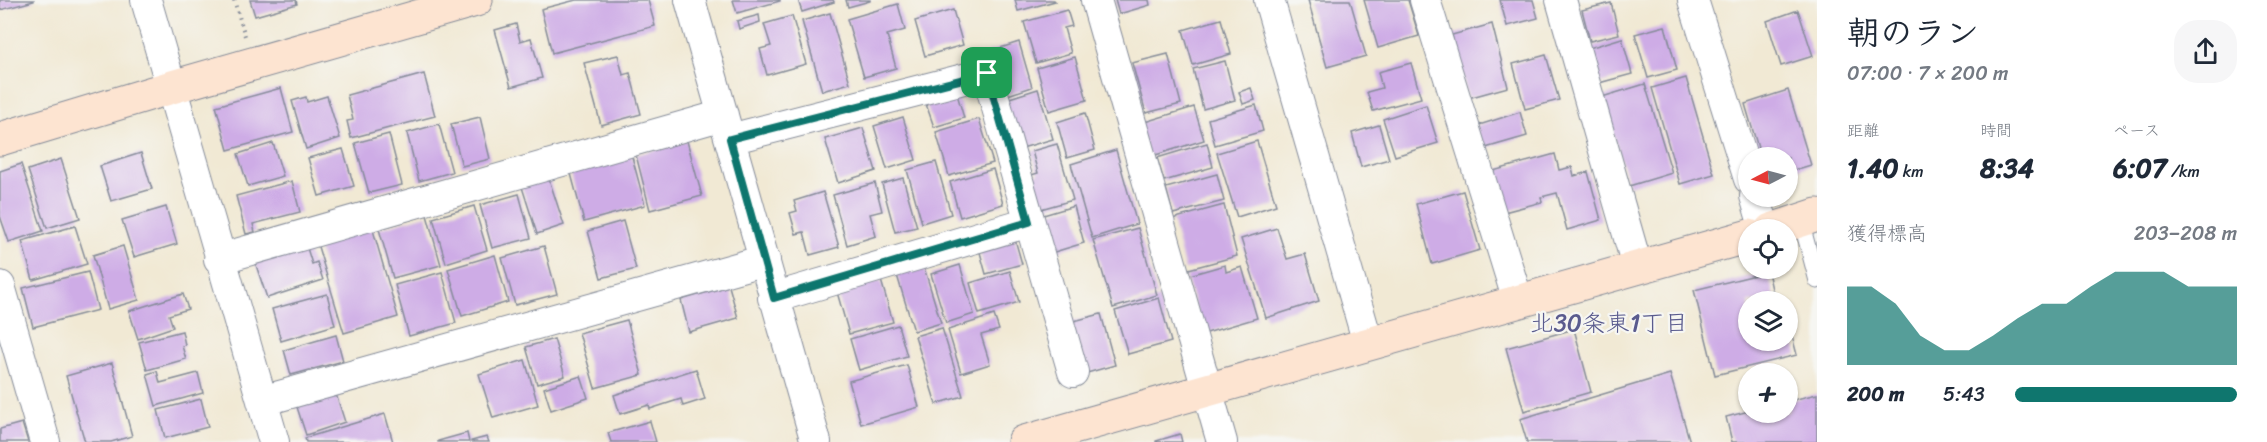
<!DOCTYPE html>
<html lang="ja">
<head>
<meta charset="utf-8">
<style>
	:root { --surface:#fff; --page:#f6f6f7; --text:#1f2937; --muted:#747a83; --accent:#0f766e }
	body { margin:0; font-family:Sriracha,"Klee One",sans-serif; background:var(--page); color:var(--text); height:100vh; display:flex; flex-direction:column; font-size:22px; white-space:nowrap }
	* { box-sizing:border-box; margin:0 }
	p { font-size:20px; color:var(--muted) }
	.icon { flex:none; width:33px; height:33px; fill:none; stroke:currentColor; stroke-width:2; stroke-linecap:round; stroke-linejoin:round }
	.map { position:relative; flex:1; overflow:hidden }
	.sheet { display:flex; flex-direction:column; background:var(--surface); width:450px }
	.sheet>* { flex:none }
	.needle { width:39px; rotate:264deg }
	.controls { position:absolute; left:1738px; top:147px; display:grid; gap:12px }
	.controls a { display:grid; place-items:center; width:60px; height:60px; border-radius:50%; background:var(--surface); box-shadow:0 2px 4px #0004; font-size:30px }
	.pin { position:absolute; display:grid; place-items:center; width:51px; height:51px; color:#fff; margin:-26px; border-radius:12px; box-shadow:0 3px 9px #0006 }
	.round { display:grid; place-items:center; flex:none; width:63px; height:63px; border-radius:24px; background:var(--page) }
	.summary { display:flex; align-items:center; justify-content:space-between; height:102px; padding:0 30px }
	h1 { font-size:33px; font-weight:800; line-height:45px }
	.figures { display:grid; grid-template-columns:repeat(3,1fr); gap:9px; height:102px; padding:6px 30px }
	.figures div { display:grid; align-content:center }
	.figures b { font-size:26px; font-weight:800 }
	.figures small { font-size:16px; font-weight:400 }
	.figures p { font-size:16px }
	.chart { height:168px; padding:12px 30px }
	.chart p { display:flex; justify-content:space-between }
	.chart svg { width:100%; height:108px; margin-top:6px; fill:var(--accent); opacity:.7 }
	ul { padding:0 30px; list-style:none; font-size:20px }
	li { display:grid; grid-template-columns:96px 72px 1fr; align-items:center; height:45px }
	li i { height:15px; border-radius:8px; background:var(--accent) }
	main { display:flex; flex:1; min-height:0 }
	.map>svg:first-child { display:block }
	.building { fill:#ceace6 }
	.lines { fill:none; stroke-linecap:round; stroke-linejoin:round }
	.lane-casing { stroke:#868c99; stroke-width:17 }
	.street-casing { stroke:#868c99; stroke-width:32 }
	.secondary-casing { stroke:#868c99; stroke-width:35 }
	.path { stroke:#868c99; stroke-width:4; stroke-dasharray:1.5 4.5; stroke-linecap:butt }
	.lane { stroke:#fff; stroke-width:15 }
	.street { stroke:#fff; stroke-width:30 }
	.secondary { stroke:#fde4d1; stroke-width:33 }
	.route-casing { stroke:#fff; stroke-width:12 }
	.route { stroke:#0f766e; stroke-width:8 }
	.labels { text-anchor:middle; stroke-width:4.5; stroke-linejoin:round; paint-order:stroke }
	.neighbourhood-label { font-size:24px; fill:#5a5b8e; stroke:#f6f6f2 }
</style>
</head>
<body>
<main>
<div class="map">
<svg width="1817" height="442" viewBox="0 0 1817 442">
	<rect width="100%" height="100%" fill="#f6f6f2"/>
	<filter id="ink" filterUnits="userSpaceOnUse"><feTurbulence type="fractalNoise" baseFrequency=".0167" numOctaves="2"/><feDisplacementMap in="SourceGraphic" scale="12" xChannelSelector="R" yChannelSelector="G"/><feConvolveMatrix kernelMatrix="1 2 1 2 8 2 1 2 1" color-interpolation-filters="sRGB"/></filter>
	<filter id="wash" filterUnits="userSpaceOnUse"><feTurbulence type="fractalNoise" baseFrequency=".008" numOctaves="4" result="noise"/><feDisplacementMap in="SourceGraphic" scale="24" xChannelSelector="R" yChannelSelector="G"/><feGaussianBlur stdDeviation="1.35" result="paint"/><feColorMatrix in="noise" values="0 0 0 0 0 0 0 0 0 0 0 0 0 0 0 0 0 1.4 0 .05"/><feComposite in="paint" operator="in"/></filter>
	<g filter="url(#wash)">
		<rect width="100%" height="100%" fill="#f1e9d4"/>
		<g id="blocks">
			<path class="building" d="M0 0H34V1L0 10Z
				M250 0H296L297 4 255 16Z
				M576 0H648L655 26 552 53 541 9Z
				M733 0H780V1L737 13Z
				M798 0H833L834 2 802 12Z
				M846 0H870V1L848 7Z
				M1015 0H1054L1055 1 1018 11Z
				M1115 0H1149L1150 5 1119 14Z
				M1308 0H1350L1366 56 1327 67Z
				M1364 0H1408L1419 36 1378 48Z
				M1500 0H1533L1538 18 1507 26Z
				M1611 3 1619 34 1590 41 1582 10Z
				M898 4 905 30 887 35 896 68 864 77 847 19Z
				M953 10 963 45 925 56 915 21Z
				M1067 10 1072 26 1064 28 1071 53 1036 63 1024 22Z
				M1798 10 1813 56 1781 66 1767 21Z
				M830 13 850 83 822 91 802 21Z
				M759 15 760 22 739 29 737 21Z
				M792 16 806 64 767 75 760 49 771 46 764 24Z
				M1221 19 1231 54 1193 65 1183 30Z
				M516 24 520 41 531 38 542 78 511 87 495 30Z
				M1492 24 1508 87 1468 98 1452 35Z
				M1665 26 1677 70 1648 78 1635 34Z
				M1622 38 1632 74 1599 83 1589 48Z
				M1019 42 1032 87 1002 97 988 52Z
				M1168 54 1181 104 1146 113 1132 63Z
				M618 55 623 75 630 73 641 114 601 125 584 63Z
				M1546 55 1559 100 1525 109 1513 64Z
				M1075 57 1087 100 1049 111 1037 68Z
				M1225 61 1235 100 1203 109 1193 69Z
				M1411 63 1421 98 1373 111 1367 92 1382 88 1378 72Z
				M424 74 435 116 351 138 347 121 353 120 347 95Z
				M1686 78 1714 174 1680 184 1652 88Z
				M1645 84 1672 173 1629 186 1602 97Z
				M281 88 293 132 228 150 216 106Z
				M1251 88 1255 100 1243 104 1239 92Z
				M1038 89 1053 139 1015 150 1000 101Z
				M1788 90 1811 165 1788 172V158H1761L1745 104Z
				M957 94 964 118 934 127 926 104Z
				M327 96 340 138 306 149 292 101 306 97 307 102Z
				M1256 105 1263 131 1215 145 1208 119Z
				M1426 105 1438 143 1395 156 1383 119Z
				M1194 107 1204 140 1149 157 1138 124Z
				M1520 112 1527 136 1482 149 1476 126Z
				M1085 113 1095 150 1067 158 1057 122Z
				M480 117 490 159 462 166 451 124Z
				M903 117 916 160 887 169 874 126Z
				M979 119 993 163 949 176 936 132Z
				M439 124 452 172 419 181 407 133Z
				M1379 125 1389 159 1361 167 1352 133Z
				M863 128 876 171 838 183 825 139Z
				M389 134 402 185 369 193 355 143Z
				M687 141 702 196 650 210 636 155Z
				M1257 141 1276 205 1237 217 1217 153Z
				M273 143 283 176 248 186 238 154Z
				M1207 143 1213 167 1164 181 1157 158Z
				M1057 144 1073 200 1037 210 1028 176 1038 173 1032 151Z
				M343 149 354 186 319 196 308 158Z
				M1116 150 1137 224 1092 238 1071 164Z
				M141 153 152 189 111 201 100 166Z
				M631 153 645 205 584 222 570 170Z
				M1555 154 1559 170 1572 167 1574 176 1588 172 1601 220 1567 230 1557 193 1541 197 1542 202 1504 212 1493 171Z
				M61 159 80 218 47 228 28 170Z
				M936 162 951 214 922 223 907 170Z
				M21 164 43 231 9 242 0 216V171Z
				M993 169 1003 204 960 217 950 182Z
				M1217 174 1224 201 1173 214 1166 188Z
				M548 176 564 225 537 234 521 184Z
				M903 178 917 227 895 232 882 184Z
				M292 181 300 212 253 224 255 232 246 234 236 196Z
				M875 183 882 211 870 214 876 236 847 245 833 195Z
				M1463 191 1480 250 1432 264 1416 204Z
				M823 192 839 247 810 255 804 232 796 234 790 213 797 211 794 201Z
				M519 194 531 238 492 248 480 205Z
				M1224 205 1237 256 1185 270 1172 219Z
				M474 206 487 250 446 263 433 218Z
				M1074 206 1084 243 1051 253 1040 216Z
				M166 207 177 244 134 257 122 220Z
				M427 215 441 265 393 278 379 229Z
				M623 221 636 269 601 278 588 231Z
				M371 223 398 317 344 333 316 240Z
				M75 226 87 264 33 280 22 241Z
				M1138 228 1157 295 1113 308 1093 240Z
				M1277 228 1287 259 1305 254 1319 301 1266 318 1241 239Z
				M1014 236 1022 264 986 274 978 245Z
				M123 246 139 300 108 309 93 255Z
				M544 246 557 294 515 305 502 258Z
				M307 248 312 264 317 262 323 280 267 298 253 256Z
				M495 255 508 302 462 316 448 269Z
				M923 264 941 323 914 331 896 272Z
				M960 265 974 314 946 323 931 274Z
				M1225 265 1226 272 1242 267 1257 318 1203 334 1186 276Z
				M1010 271 1019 302 979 314 970 283Z
				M88 272 98 310 33 327 23 288Z
				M442 272 456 323 409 336 395 285Z
				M1768 272 1775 302H1749V340H1788V333L1791 332 1797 355 1715 375 1694 290Z
				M881 280 893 322 849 334 837 292Z
				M729 286 738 318 689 332 681 300Z
				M183 294 188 309 169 315 173 327 138 339 129 311Z
				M327 294 335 325 281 341 272 309Z
				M1159 298 1171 342 1128 354 1115 311Z
				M1101 314 1115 365 1080 375 1066 323Z
				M994 315 999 330 981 335 990 364 961 373 948 330Z
				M627 320 642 375 595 388 579 333Z
				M898 325 907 356 859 370 850 339Z
				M942 328 963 396 936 404 915 336Z
				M1574 329 1591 392 1524 411 1506 348Z
				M182 331 185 345 182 346 186 359 147 370 139 342Z
				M336 335 343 361 291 375 284 350Z
				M554 339 565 376 537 384 526 347Z
				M525 360 538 405 493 418 479 374Z
				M112 363 132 436 111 442H85L66 376Z
				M907 365 919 407 861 424 849 381Z
				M696 369 705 399 683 406 681 399 650 409 649 405 620 414 614 395Z
				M157 371 160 383 198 373 203 393 156 406 147 374Z
				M1670 374 1690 442H1527L1520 419Z
				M581 376 588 398 551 410 544 388Z
				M335 391 345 422 306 435 296 404Z
				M1817 394V442H1732L1726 417 1749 411 1788 412V401Z
				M201 399 208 427 165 438 158 410Z
				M385 414 393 442H306L305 438Z
				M650 421 656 442H611L608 433Z
				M22 423 28 442H0V429Z
				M467 433 469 442H438V441Z
				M1180 434 1182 442H1156V441Z
				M487 437 489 442H471V441Z"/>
		</g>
	</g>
	<g filter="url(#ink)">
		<use href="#blocks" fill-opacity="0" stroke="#868c99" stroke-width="1.5"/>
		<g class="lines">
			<g class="lane-casing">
				<path id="lane" d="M1801 221 1817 281"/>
			</g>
			<g class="street-casing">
				<path id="street" d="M146 0C190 147 230 295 274 442
					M690 0 816 442
					M1096 0 1222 442
					M1269 0 1368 343
					M1425 0 1518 301
					M1561 0 1637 266
					M1693 0 1749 179
					M730 139 987 73 1073 372
					M1755 196 1765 230
					M219 259 723 115
					M0 286 45 442
					M773 298 1029 222
					M262 401 765 260"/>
			</g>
			<g class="secondary-casing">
				<path id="secondary" d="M0 139 172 87 476 0
					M1771 230 1817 215
					M1024 442 1749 236"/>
			</g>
			<path class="path" d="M234 0 245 36"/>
			<use href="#lane" class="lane"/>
			<use href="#street" class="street"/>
			<use href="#secondary" class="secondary"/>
		</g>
	</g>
	<g class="lines" filter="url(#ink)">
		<g class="route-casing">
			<path id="route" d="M987 73 1029 222 774 298 730 139Z"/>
		</g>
		<use href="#route" class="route"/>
	</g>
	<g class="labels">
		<g class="neighbourhood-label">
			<text x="1609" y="331">北30条東1丁目</text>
		</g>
	</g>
</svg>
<div class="controls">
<a><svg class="needle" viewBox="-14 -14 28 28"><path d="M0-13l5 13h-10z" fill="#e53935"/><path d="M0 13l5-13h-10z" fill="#747a83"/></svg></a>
<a><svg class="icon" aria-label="locate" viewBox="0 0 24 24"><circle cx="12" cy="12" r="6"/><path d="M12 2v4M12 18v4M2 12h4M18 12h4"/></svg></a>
<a><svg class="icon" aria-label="layers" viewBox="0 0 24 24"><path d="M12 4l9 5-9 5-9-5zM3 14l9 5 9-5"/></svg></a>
<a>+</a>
</div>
<div class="pin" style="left:987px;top:73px;background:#1e9e55"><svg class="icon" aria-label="arrive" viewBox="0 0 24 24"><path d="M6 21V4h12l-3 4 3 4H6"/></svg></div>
</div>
<section class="sheet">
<div class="summary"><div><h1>朝のラン</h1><p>07:00 · 7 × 200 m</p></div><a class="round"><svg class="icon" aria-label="share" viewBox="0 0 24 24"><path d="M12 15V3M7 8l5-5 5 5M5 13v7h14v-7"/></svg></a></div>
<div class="figures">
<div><p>距離</p><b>1.40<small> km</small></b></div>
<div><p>時間</p><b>8:34</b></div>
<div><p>ペース</p><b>6:07<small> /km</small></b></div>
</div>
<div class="chart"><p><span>獲得標高</span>203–208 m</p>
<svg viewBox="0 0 160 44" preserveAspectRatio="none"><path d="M0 44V12L10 12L20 19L30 32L40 38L50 38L60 32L70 25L80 19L90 19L100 12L110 6L120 6L130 6L140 12L150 12L160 12V44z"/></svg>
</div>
<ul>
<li><b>200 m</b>5:43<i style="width:100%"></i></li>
</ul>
</section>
</main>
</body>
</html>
